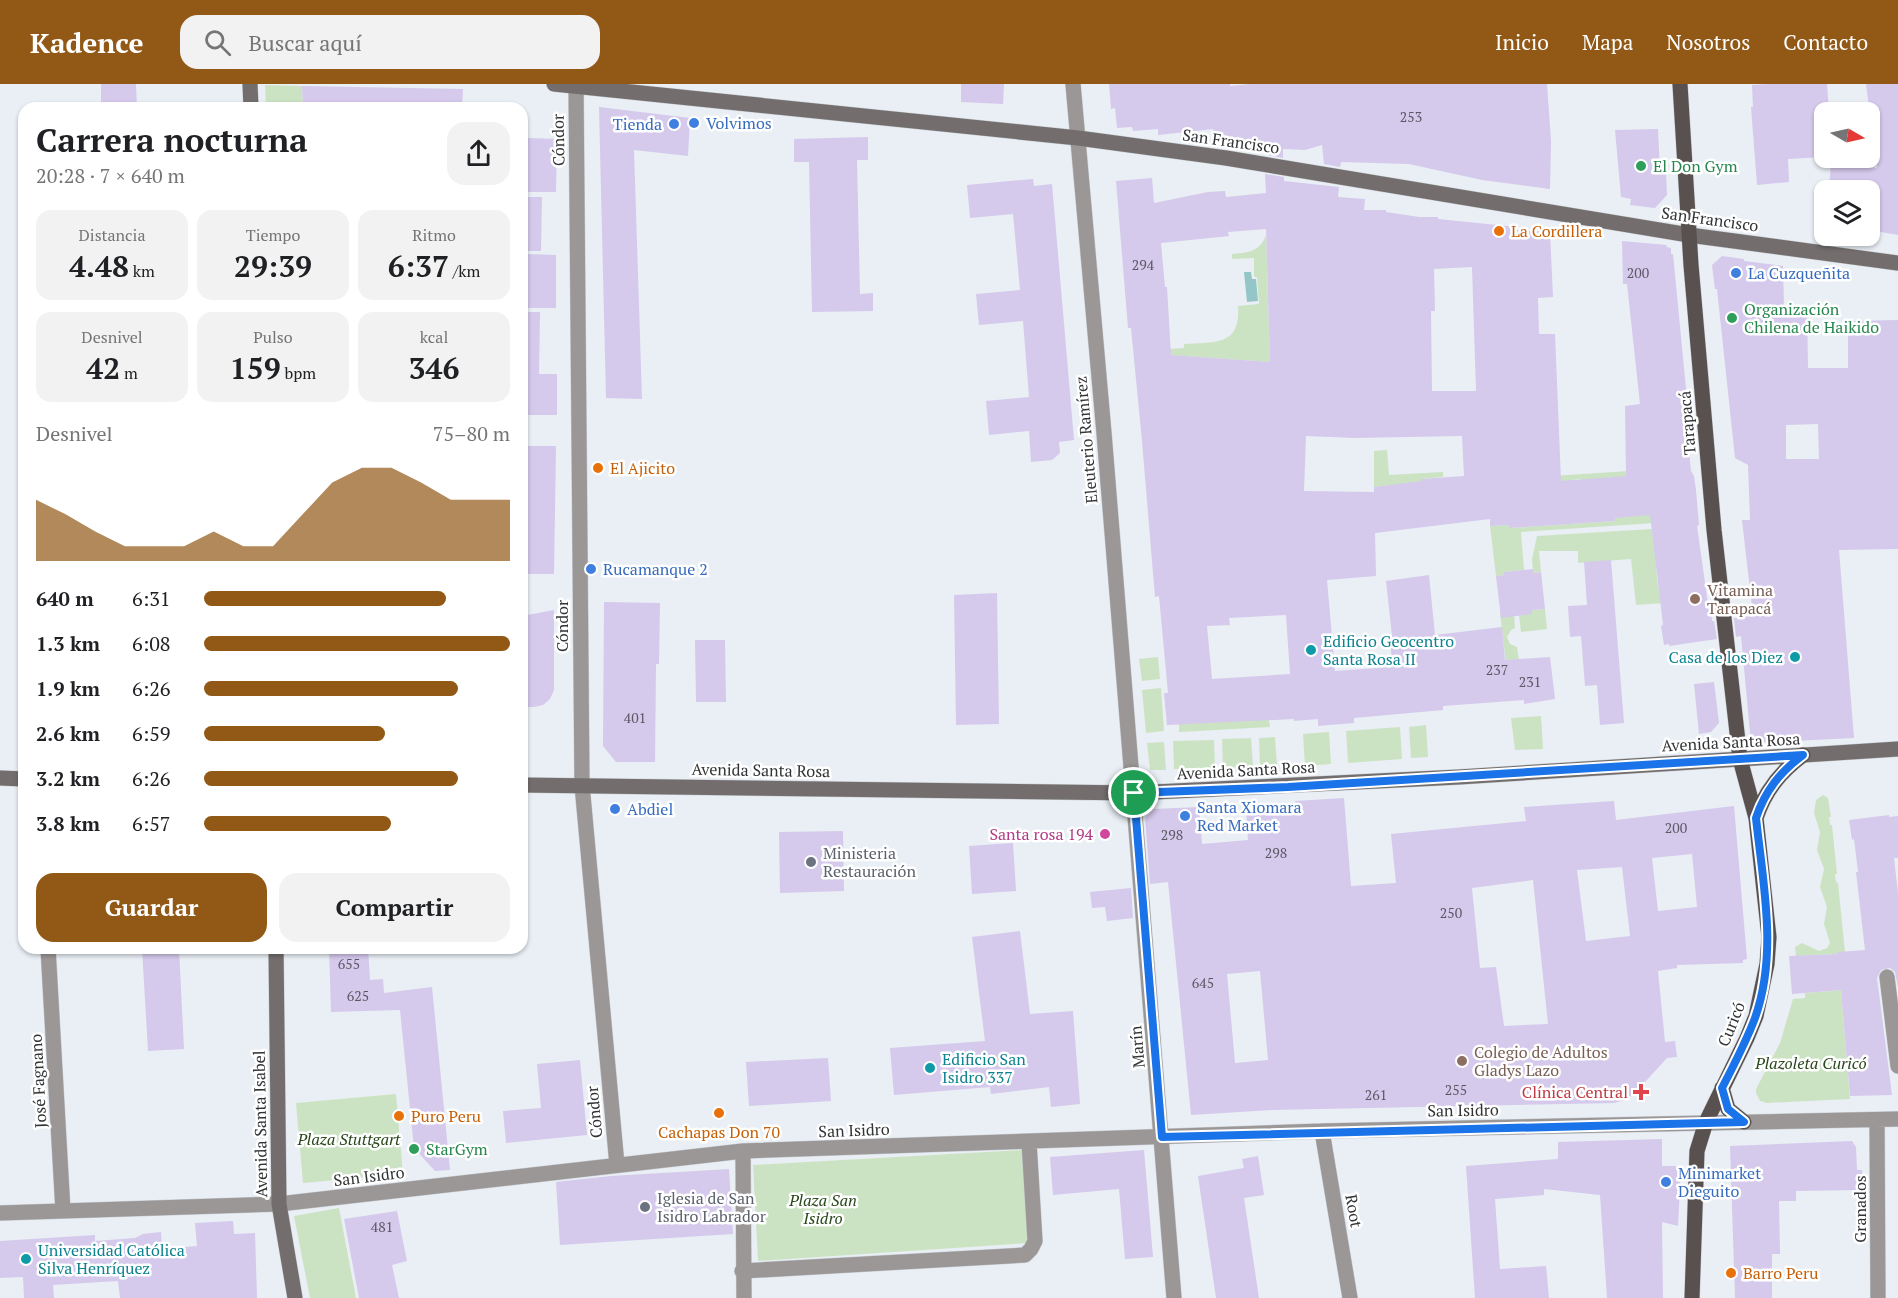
<!DOCTYPE html>
<html lang="es">
<head>
<meta charset="utf-8">
<style>
	:root { --surface:#fff; --page:#f2f2f2; --text:#202124; --muted:#757577; --accent:#925815 }
	body { margin:0; font-family:"PT Serif",serif; background:var(--page); color:var(--text); height:100vh; display:flex; flex-direction:column; font-size:22px; white-space:nowrap }
	* { box-sizing:border-box; margin:0 }
	p { font-size:20px; color:var(--muted) }
	.icon { flex:none; width:33px; height:33px; fill:none; stroke:currentColor; stroke-width:2; stroke-linecap:round; stroke-linejoin:round }
	.map { position:relative; flex:1; overflow:hidden }
	.side { position:absolute; left:18px; top:18px; width:510px; height:852px; display:flex; flex-direction:column; background:var(--surface); border-radius:18px; box-shadow:0 2px 4px #0004 }
	.side>* { flex:none }
	.needle { width:39px; rotate:99deg }
	.tools { position:absolute; left:1814px; top:18px; display:grid; gap:12px }
	.tools a { display:grid; place-items:center; width:66px; height:66px; border-radius:12px; background:var(--surface); box-shadow:0 2px 4px #0004; font-size:30px }
	.pin { position:absolute; display:grid; place-items:center; width:51px; height:51px; color:#fff; margin:-26px; border:3px solid #fff; border-radius:50%; box-shadow:0 2px 6px #0007 }
	.round { display:grid; place-items:center; flex:none; width:63px; height:63px; border-radius:18px; background:var(--page) }
	.summary { display:flex; align-items:center; justify-content:space-between; height:102px; padding:0 18px }
	h1 { font-size:33px; font-weight:700; line-height:45px }
	.figures { display:grid; grid-template-columns:repeat(3,1fr); gap:9px; height:102px; padding:6px 18px }
	.figures div { display:grid; align-content:center; border-radius:15px; background:var(--page); text-align:center }
	.figures b { font-size:30px; font-weight:700 }
	.figures small { font-size:16px; font-weight:400 }
	.figures p { font-size:16px }
	.chart { height:168px; padding:12px 18px }
	.chart p { display:flex; justify-content:space-between }
	.chart svg { width:100%; height:108px; margin-top:6px; fill:var(--accent); opacity:.7 }
	.cta { display:flex; gap:12px; margin-top:auto; padding:12px 18px }
	.cta a { flex:1; height:69px; border-radius:18px; background:var(--accent); color:#fff; font-size:24px; font-weight:700; line-height:69px; text-align:center }
	.cta a+a { background:var(--page); color:var(--text) }
	ul { padding:0 18px; list-style:none; font-size:20px }
	li { display:grid; grid-template-columns:96px 72px 1fr; align-items:center; height:45px }
	li i { height:15px; border-radius:8px; background:var(--accent) }
	header { display:flex; align-items:center; gap:36px; box-sizing:border-box; height:84px; padding:0 30px; background:var(--accent); color:#fff }
	header strong { font-size:28px }
	nav { display:flex; gap:33px; margin-inline-start:auto; font-size:21px }
	.search { width:420px; height:54px; background:var(--page); display:flex; align-items:center; gap:15px; box-sizing:border-box; padding:0 21px; border-radius:18px; color:var(--muted); font-size:22px }
	.map>svg:first-child { display:block }
	.green { fill:#cce3c3 }
	.water { fill:#95c6c7 }
	.building { fill:#d5c9ec; fill-rule:evenodd }
	.lines { fill:none; stroke-linecap:round; stroke-linejoin:round }
	.minor-casing { stroke:#c8cdd2; stroke-width:16 }
	.tertiary-casing { stroke:#c8cdd2; stroke-width:16 }
	.secondary-casing { stroke:#c8cdd2; stroke-width:16 }
	.primary-casing { stroke:#c8cdd2; stroke-width:16 }
	.minor { stroke:#9b9797; stroke-width:15 }
	.tertiary { stroke:#9b9797; stroke-width:15 }
	.secondary { stroke:#736e6d; stroke-width:15 }
	.primary { stroke:#585150; stroke-width:15 }
	.route-casing { stroke:#fff; stroke-width:12 }
	.route { stroke:#1a73e8; stroke-width:8 }
	.shop-dot { fill:#3f7fe0; stroke:#fff; stroke-width:2 }
	.leisure-dot { fill:#2e9e5b; stroke:#fff; stroke-width:2 }
	.food-dot { fill:#e8710a; stroke:#fff; stroke-width:2 }
	.education-dot { fill:#8d6e63; stroke:#fff; stroke-width:2 }
	.culture-dot { fill:#0f9aa8; stroke:#fff; stroke-width:2 }
	.hotel-dot { fill:#d1479c; stroke:#fff; stroke-width:2 }
	.worship-dot { fill:#6b7280; stroke:#fff; stroke-width:2 }
	.health-dot { fill:#e0444e; stroke:#fff; stroke-width:2 }
	.labels { text-anchor:middle; stroke-width:5; stroke-linejoin:round; paint-order:stroke }
	.number-label { font-size:14px; fill:#5a5863 }
	.shop-label { font-size:16px; fill:#366cbe; stroke:#fff; text-anchor:start }
	.street-label { font-size:16px; fill:#313335; stroke:#fff }
	.leisure-label { font-size:16px; fill:#27864d; stroke:#fff; text-anchor:start }
	.food-label { font-size:16px; fill:#c56008; stroke:#fff; text-anchor:start }
	.education-label { font-size:16px; fill:#785e54; stroke:#fff; text-anchor:start }
	.culture-label { font-size:16px; fill:#0d838f; stroke:#fff; text-anchor:start }
	.hotel-label { font-size:16px; fill:#b23c85; stroke:#fff; text-anchor:end }
	.worship-label { font-size:16px; fill:#5b616d; stroke:#fff; text-anchor:start }
	.park-label { font-size:16px; font-style:italic; fill:#29471a; stroke:#fff }
	.health-label { font-size:16px; fill:#be3a42; stroke:#fff; text-anchor:end }
</style>
</head>
<body>
<header>
<strong>Kadence</strong>
<div class="search"><svg class="icon" aria-label="search" viewBox="0 0 24 24"><circle cx="10" cy="10" r="6"/><path d="M15 15l6 6"/></svg>Buscar aquí</div>
<nav><a>Inicio</a><a>Mapa</a><a>Nosotros</a><a>Contacto</a></nav>
</header>
<div class="map">
<svg width="1898" height="1214" viewBox="0 0 1898 1214">
	<rect width="100%" height="100%" fill="#e9eff5"/>
	<path class="green" d="M265 1 302 2 303 24H266Z
		M1266 151 1270 278 1168 271V265L1184 264V260C1215 258 1241 262 1238 222L1259 220 1257 193H1254V174L1232 175V170C1247 169 1260 168 1266 151Z
		M1387 366 1389 391 1443 388V393L1421 395V398L1374 403V367Z
		M1645 386 1612 396V393L1582 398 1581 395 1572 396V399L1536 393Z
		M1650 425 1655 439 1521 448 1524 486 1504 488V491L1496 492 1490 442 1509 441V444L1615 437V434Z
		M1652 445 1653 455H1656C1657 475 1654 501 1664 519L1636 521 1631 475 1578 479V467H1539L1541 488 1533 489 1532 475 1537 452Z
		M1545 525 1547 545 1521 548 1519 531 1532 526Z
		M1514 528 1515 544 1511 546 1507 553 1510 560 1517 563 1519 576 1506 580 1500 529Z
		M1158 573 1160 595 1142 597 1139 575Z
		M1161 604 1164 647 1146 649 1142 606Z
		M1541 632 1543 665 1515 666 1511 634Z
		M1269 635 1270 643 1179 648V640Z
		M1426 641 1428 673 1411 674 1409 643Z
		M1400 643 1402 675 1348 679 1346 647Z
		M1329 648 1331 680 1305 682 1303 650Z
		M1275 653 1277 682H1260L1259 654Z
		M1251 654 1253 683 1223 684 1222 655Z
		M1214 656 1215 684 1174 685 1173 657Z
		M1164 658 1166 686H1150L1147 659Z
		M1823 711 1828 714 1831 733H1829L1830 741H1832L1837 790H1835L1836 798 1838 799 1845 868H1838V870L1796 872 1795 863 1802 859 1819 867 1827 864 1830 859 1824 840 1827 823 1820 803 1824 785 1817 766 1820 748 1814 729 1816 716Z
		M1841 906 1850 1015 1767 1019 1760 1017 1756 1009V1005L1780 959 1793 915 1805 914V909Z
		M396 1010 403 1090 303 1099 296 1019Z
		M1022 1066 1028 1159 758 1177 753 1081Z
		M339 1124 356 1214H310L294 1132Z"/>
	<path class="water" d="M1244 188H1251L1252 195H1256L1258 217 1247 218Z"/>
	<path class="building" d="M101 0H136L137 24H101Z
		M961 0H1004L1003 20 961 18Z
		M1109 0H1230V2L1250 0H1547L1551 57 1550 105 1482 96 1409 80 1341 78 1340 83 1324 80 1322 61 1305 66 1283 65V74L1264 70V66L1214 58 1213 45 1158 51V45L1133 47 1132 43 1117 44 1115 24 1111 25Z
		M1769 0H1827L1829 28H1824V73L1788 75 1789 98 1757 101 1751 23H1753L1752 1Z
		M1866 0H1898V151L1869 146V106H1829L1831 78 1877 84Z
		M302 2 463 5 462 24H303Z
		M599 23 690 34 688 72 634 66 642 315 606 314Z
		M1658 45 1660 88H1666L1667 111 1655 124 1630 121 1631 115 1621 113 1615 46Z
		M868 53V76H857L860 210 873 209V227L812 228 809 78H794V55Z
		M528 54 557 55 556 108H527Z
		M1265 90 1284 93V97L1339 103 1338 113 1365 115 1364 126H1386V128L1419 133H1438V135L1517 143V146L1550 148 1553 213 1538 214 1539 250H1555L1561 397 1626 392 1625 322 1640 320 1627 200H1623L1622 157 1667 161 1666 163 1671 164V170H1673L1692 367H1689L1691 387 1694 392 1696 406 1699 441 1697 442 1708 520H1710L1712 537H1714L1717 555 1669 562V560L1664 561 1661 542 1663 541 1650 431 1615 434V437L1509 444V441L1490 442V435L1375 449 1376 492 1327 496 1335 587 1392 583 1390 552H1392L1386 497 1429 491 1435 551 1502 543 1505 576 1550 573 1555 615 1524 620V616L1443 622V626L1354 634V639L1318 642V635L1294 637V635L1167 641 1164 609H1168L1159 512 1155 513 1142 357 1131 244H1128L1116 97 1152 94 1154 119 1208 108 1225 107 1226 113 1266 109ZM1266 145 1270 278 1171 271 1167 203H1165L1161 159 1229 152 1228 148ZM1472 183 1476 307H1432L1431 227H1435L1434 185ZM1306 352 1355 354 1462 352 1464 392 1421 395V397L1374 403V408L1304 407ZM1286 531 1290 590 1212 595 1207 542 1230 541 1229 534Z
		M1033 95 1034 102 1052 100 1074 356 1059 358 1060 369 1052 376 1031 378 1029 347 989 351 986 317 1029 313 1023 237 979 241 976 210 1020 206 1013 130 970 134 967 101Z
		M522 113H542L541 167H522Z
		M527 170 556 171V224H526Z
		M1722 172 1744 175V177L1783 182 1784 224 1807 223 1808 284H1848V237L1898 236V465L1839 466 1854 654 1751 659 1741 552 1736 553 1734 534 1753 532 1742 436H1750L1748 381 1735 374 1717 205H1715L1712 181ZM1818 340 1819 375H1786V341Z
		M522 228H540L539 290H557V331H522Z
		M522 362H556L554 490H522Z
		M1611 476 1624 639 1600 641 1597 601 1585 602 1581 552 1570 553 1568 522 1587 521 1584 478Z
		M1533 485V489L1541 488 1545 525 1532 526V530L1501 534 1496 492 1504 491V488Z
		M997 509 999 640 956 641 954 511Z
		M604 518 660 519 659 580H656L655 678H616L603 662Z
		M554 526V606L550 615 543 621 534 623H522V532Z
		M695 556H725L726 618H696Z
		M1714 598 1719 639 1711 648 1699 650 1694 600Z
		M1344 714 1351 802 1396 799 1391 750 1526 737 1524 723 1614 717 1616 736 1734 722 1747 875 1743 876V879L1677 881V884L1658 887 1665 958 1675 957 1677 973 1667 974 1635 1009 1626 1016 1614 1019 1272 1026 1191 1031 1168 798 1150 800 1145 734 1154 725 1199 723 1202 760 1248 756 1246 725 1296 721 1295 717ZM1692 770 1697 823 1658 827 1652 774ZM1622 783 1630 852 1586 857 1577 786ZM1533 796 1548 940 1504 942 1496 883 1480 884 1472 804ZM1260 887 1268 976 1235 979 1227 890Z
		M1889 731V733L1898 732V774H1894L1898 809V903L1895 888 1890 884 1881 886 1877 894 1892 1011 1850 1012 1841 906 1792 910 1789 872 1838 870V868L1865 866 1856 788H1858L1854 755 1852 756 1849 736Z
		M843 747 844 807 780 809 779 748Z
		M1013 759 1016 807 972 810 969 762Z
		M1131 804 1133 834 1107 837 1105 823 1092 824 1090 808Z
		M1020 847 1030 930 1073 927 1080 1020 1051 1023 1049 1003 991 1010 990 1003 894 1011 890 964 985 957 972 853Z
		M142 864H179L184 965 148 967Z
		M329 864H368L370 896 383 895 384 909 432 903 450 1086 435 1087 414 1064 400 926 331 928Z
		M828 974 831 1017 749 1022 746 978Z
		M580 976 587 1051 506 1059 503 1027 541 1024 537 980Z
		M1662 1055V1082H1681L1678 1142 1662 1138 1663 1214H1607L1600 1111 1544 1105V1111L1495 1115 1500 1185 1546 1182 1549 1214H1475L1466 1082 1558 1075V1058Z
		M1852 1057 1856 1063 1857 1086H1862L1863 1106 1796 1107V1117H1779L1780 1170H1772V1214H1735L1730 1062Z
		M1144 1066 1153 1173 1125 1175 1119 1105 1053 1111 1050 1073Z
		M1258 1072 1264 1111 1244 1114 1259 1214H1216L1198 1092 1244 1084 1242 1075Z
		M729 1085 733 1150 560 1161 556 1098 611 1092Z
		M397 1127 407 1177 392 1181 399 1214H359L344 1135Z
		M233 1137 234 1150 255 1149 257 1214H120L118 1197 53 1201 54 1214H24L23 1193 0 1194V1157L95 1151V1157L135 1154 143 1150 161 1148 162 1165 197 1162 195 1139Z"/>
	<g class="lines">
		<g class="minor-casing">
			<path id="minor" d="M576 0 582 701 617 1081
				M48 864 63 1127
				M1887 893 1898 982
				M1877 1036 1878 1214
				M1322 1047 1350 1214
				M743 1067 744 1214
				M0 1129 279 1120 743 1067 1322 1047 1898 1035
				M742 1187 1025 1171 1031 1165 1035 1157 1029 1058"/>
		</g>
		<g class="tertiary-casing">
			<path id="tertiary" d="M1073 0 1104 349 1174 1214"/>
		</g>
		<g class="secondary-casing">
			<path id="secondary" d="M250 0 251 24
				M554 0 1078 54 1226 74 1689 151 1898 179
				M0 694 24 695
				M522 701 1134 709 1459 693 1898 665
				M276 864 279 1120 295 1214"/>
		</g>
		<g class="primary-casing">
			<path id="primary" d="M1680 0 1691 181 1714 446 1740 675 1756 734 1769 853 1767 880 1756 932 1747 954 1706 1038 1697 1067 1692 1214
				M1756 734C1765 707 1780 688 1803 671
				M1722 1004 1728 1025 1744 1038"/>
		</g>
		<use href="#minor" class="minor"/>
		<use href="#tertiary" class="tertiary"/>
		<use href="#secondary" class="secondary"/>
		<use href="#primary" class="primary"/>
	</g>
	<g class="lines">
		<g class="route-casing">
			<path id="route" d="M1803 671C1780 688 1765 707 1756 734 1763 800 1778 869 1755 934 1746 958 1734 981 1722 1004L1728 1025 1744 1038 1162 1053 1134 709 1288 703Z"/>
		</g>
		<use href="#route" class="route"/>
	</g>
	<g class="shop-dot">
		<circle cx="694" cy="39" r="6"/>
		<circle cx="674" cy="40" r="6"/>
		<circle cx="1736" cy="189" r="6"/>
		<circle cx="591" cy="485" r="6"/>
		<circle cx="615" cy="725" r="6"/>
		<circle cx="1185" cy="732" r="6"/>
		<circle cx="1666" cy="1098" r="6"/>
	</g>
	<g class="leisure-dot">
		<circle cx="1641" cy="82" r="6"/>
		<circle cx="1732" cy="234" r="6"/>
		<circle cx="414" cy="1065" r="6"/>
	</g>
	<g class="food-dot">
		<circle cx="1499" cy="147" r="6"/>
		<circle cx="598" cy="384" r="6"/>
		<circle cx="719" cy="1029" r="6"/>
		<circle cx="399" cy="1032" r="6"/>
		<circle cx="1731" cy="1189" r="6"/>
	</g>
	<g class="education-dot">
		<circle cx="1695" cy="515" r="6"/>
		<circle cx="1462" cy="977" r="6"/>
	</g>
	<g class="culture-dot">
		<circle cx="1311" cy="566" r="6"/>
		<circle cx="1795" cy="573" r="6"/>
		<circle cx="930" cy="984" r="6"/>
		<circle cx="26" cy="1175" r="6"/>
	</g>
	<circle class="hotel-dot" cx="1105" cy="750" r="6"/>
	<g class="worship-dot">
		<circle cx="811" cy="778" r="6"/>
		<circle cx="645" cy="1123" r="6"/>
	</g>
	<path class="health-dot" d="M1638 999h6v6h6v6h-6v6h-6v-6h-6v-6h6z"/>
	<g class="labels">
		<g class="number-label">
			<text x="1411" y="38">253</text>
			<text x="1143" y="186">294</text>
			<text x="1638" y="194">200</text>
			<text x="1497" y="591">237</text>
			<text x="1530" y="603">231</text>
			<text x="635" y="639">401</text>
			<text x="1676" y="749">200</text>
			<text x="1172" y="756">298</text>
			<text x="1276" y="774">298</text>
			<text x="1451" y="834">250</text>
			<text x="349" y="885">655</text>
			<text x="1203" y="904">645</text>
			<text x="358" y="917">625</text>
			<text x="1456" y="1011">255</text>
			<text x="1376" y="1016">261</text>
			<text x="382" y="1148">481</text>
		</g>
		<g class="shop-label">
			<text x="706" y="45">Volvimos</text>
			<text x="662" y="46" text-anchor="end">Tienda</text>
			<text x="1748" y="195">La Cuzqueñita</text>
			<text x="603" y="491">Rucamanque 2</text>
			<text x="1197" y="729">Santa Xiomara<tspan x="1197" dy="18">Red Market</tspan></text>
			<text x="627" y="731">Abdiel</text>
			<text x="1678" y="1095">Minimarket<tspan x="1678" dy="18">Dieguito</tspan></text>
		</g>
		<g class="street-label">
			<text transform="translate(558 56) rotate(-91)" y="6">Cóndor</text>
			<text transform="translate(1231 57) rotate(8)" y="6">San Francisco</text>
			<text transform="translate(1710 135) rotate(8)" y="6">San Francisco</text>
			<text transform="translate(1687 339) rotate(-95)" y="6">Tarapacá</text>
			<text transform="translate(1086 356) rotate(-95)" y="6">Eleuterio Ramírez</text>
			<text transform="translate(562 542) rotate(-90)" y="6">Cóndor</text>
			<text transform="translate(1731 658) rotate(-3)" y="6">Avenida Santa Rosa</text>
			<text transform="translate(761 686) rotate(1)" y="6">Avenida Santa Rosa</text>
			<text transform="translate(1246 686) rotate(-3)" y="6">Avenida Santa Rosa</text>
			<text transform="translate(1731 940) rotate(-68)" y="6">Curicó</text>
			<text transform="translate(1137 963) rotate(-95)" y="6">Marín</text>
			<text transform="translate(38 997) rotate(-93)" y="6">José Fagnano</text>
			<text transform="translate(1463 1026) rotate(-1)" y="6">San Isidro</text>
			<text transform="translate(594 1028) rotate(-95)" y="6">Cóndor</text>
			<text transform="translate(260 1040) rotate(-91)" y="6">Avenida Santa Isabel</text>
			<text transform="translate(854 1046) rotate(-2)" y="6">San Isidro</text>
			<text transform="translate(369 1092) rotate(-7)" y="6">San Isidro</text>
			<text transform="translate(1860 1125) rotate(-90)" y="6">Granados</text>
			<text transform="translate(1354 1127) rotate(80)" y="6">Root</text>
		</g>
		<g class="leisure-label">
			<text x="1653" y="88">El Don Gym</text>
			<text x="1744" y="231">Organización<tspan x="1744" dy="18">Chilena de Haikido</tspan></text>
			<text x="426" y="1071">StarGym</text>
		</g>
		<g class="food-label">
			<text x="1511" y="153">La Cordillera</text>
			<text x="610" y="390">El Ajicito</text>
			<text x="411" y="1038">Puro Peru</text>
			<text x="719" y="1054" text-anchor="middle">Cachapas Don 70</text>
			<text x="1743" y="1195">Barro Peru</text>
		</g>
		<g class="education-label">
			<text x="1707" y="512">Vitamina<tspan x="1707" dy="18">Tarapacá</tspan></text>
			<text x="1474" y="974">Colegio de Adultos<tspan x="1474" dy="18">Gladys Lazo</tspan></text>
		</g>
		<g class="culture-label">
			<text x="1323" y="563">Edificio Geocentro<tspan x="1323" dy="18">Santa Rosa II</tspan></text>
			<text x="1783" y="579" text-anchor="end">Casa de los Diez</text>
			<text x="942" y="981">Edificio San<tspan x="942" dy="18">Isidro 337</tspan></text>
			<text x="38" y="1172">Universidad Católica<tspan x="38" dy="18">Silva Henríquez</tspan></text>
		</g>
		<g class="hotel-label">
			<text x="1093" y="756">Santa rosa 194</text>
		</g>
		<g class="worship-label">
			<text x="823" y="775">Ministeria<tspan x="823" dy="18">Restauración</tspan></text>
			<text x="657" y="1120">Iglesia de San<tspan x="657" dy="18">Isidro Labrador</tspan></text>
		</g>
		<g class="park-label">
			<text x="1811" y="985">Plazoleta Curicó</text>
			<text x="349" y="1061">Plaza Stuttgart</text>
			<text x="823" y="1122">Plaza San<tspan x="823" dy="18">Isidro</tspan></text>
		</g>
		<g class="health-label">
			<text x="1628" y="1014">Clínica Central</text>
		</g>
	</g>
</svg>
<div class="tools">
<a><svg class="needle" viewBox="-14 -14 28 28"><path d="M0-13l5 13h-10z" fill="#e53935"/><path d="M0 13l5-13h-10z" fill="#757577"/></svg></a>
<a><svg class="icon" aria-label="layers" viewBox="0 0 24 24"><path d="M12 4l9 5-9 5-9-5zM3 14l9 5 9-5"/></svg></a>
</div>
<div class="pin" style="left:1134px;top:709px;background:#1e9e55"><svg class="icon" aria-label="arrive" viewBox="0 0 24 24"><path d="M6 21V4h12l-3 4 3 4H6"/></svg></div>
<section class="side">
<div class="summary"><div><h1>Carrera nocturna</h1><p>20:28 · 7 × 640 m</p></div><a class="round"><svg class="icon" aria-label="share" viewBox="0 0 24 24"><path d="M12 15V3M7 8l5-5 5 5M5 13v7h14v-7"/></svg></a></div>
<div class="figures">
<div><p>Distancia</p><b>4.48<small> km</small></b></div>
<div><p>Tiempo</p><b>29:39</b></div>
<div><p>Ritmo</p><b>6:37<small> /km</small></b></div>
</div>
<div class="figures">
<div><p>Desnivel</p><b>42<small> m</small></b></div>
<div><p>Pulso</p><b>159<small> bpm</small></b></div>
<div><p>kcal</p><b>346</b></div>
</div>
<div class="chart"><p><span>Desnivel</span>75–80 m</p>
<svg viewBox="0 0 160 44" preserveAspectRatio="none"><path d="M0 44V19L10 25L20 32L30 38L40 38L50 38L60 32L70 38L80 38L90 25L100 12L110 6L120 6L130 12L140 19L150 19L160 19V44z"/></svg>
</div>
<ul>
<li><b>640 m</b>6:31<i style="width:79%"></i></li>
<li><b>1.3 km</b>6:08<i style="width:100%"></i></li>
<li><b>1.9 km</b>6:26<i style="width:83%"></i></li>
<li><b>2.6 km</b>6:59<i style="width:59%"></i></li>
<li><b>3.2 km</b>6:26<i style="width:83%"></i></li>
<li><b>3.8 km</b>6:57<i style="width:61%"></i></li>
</ul>
<div class="cta"><a>Guardar</a><a>Compartir</a></div>
</section>
</div>
</body>
</html>
